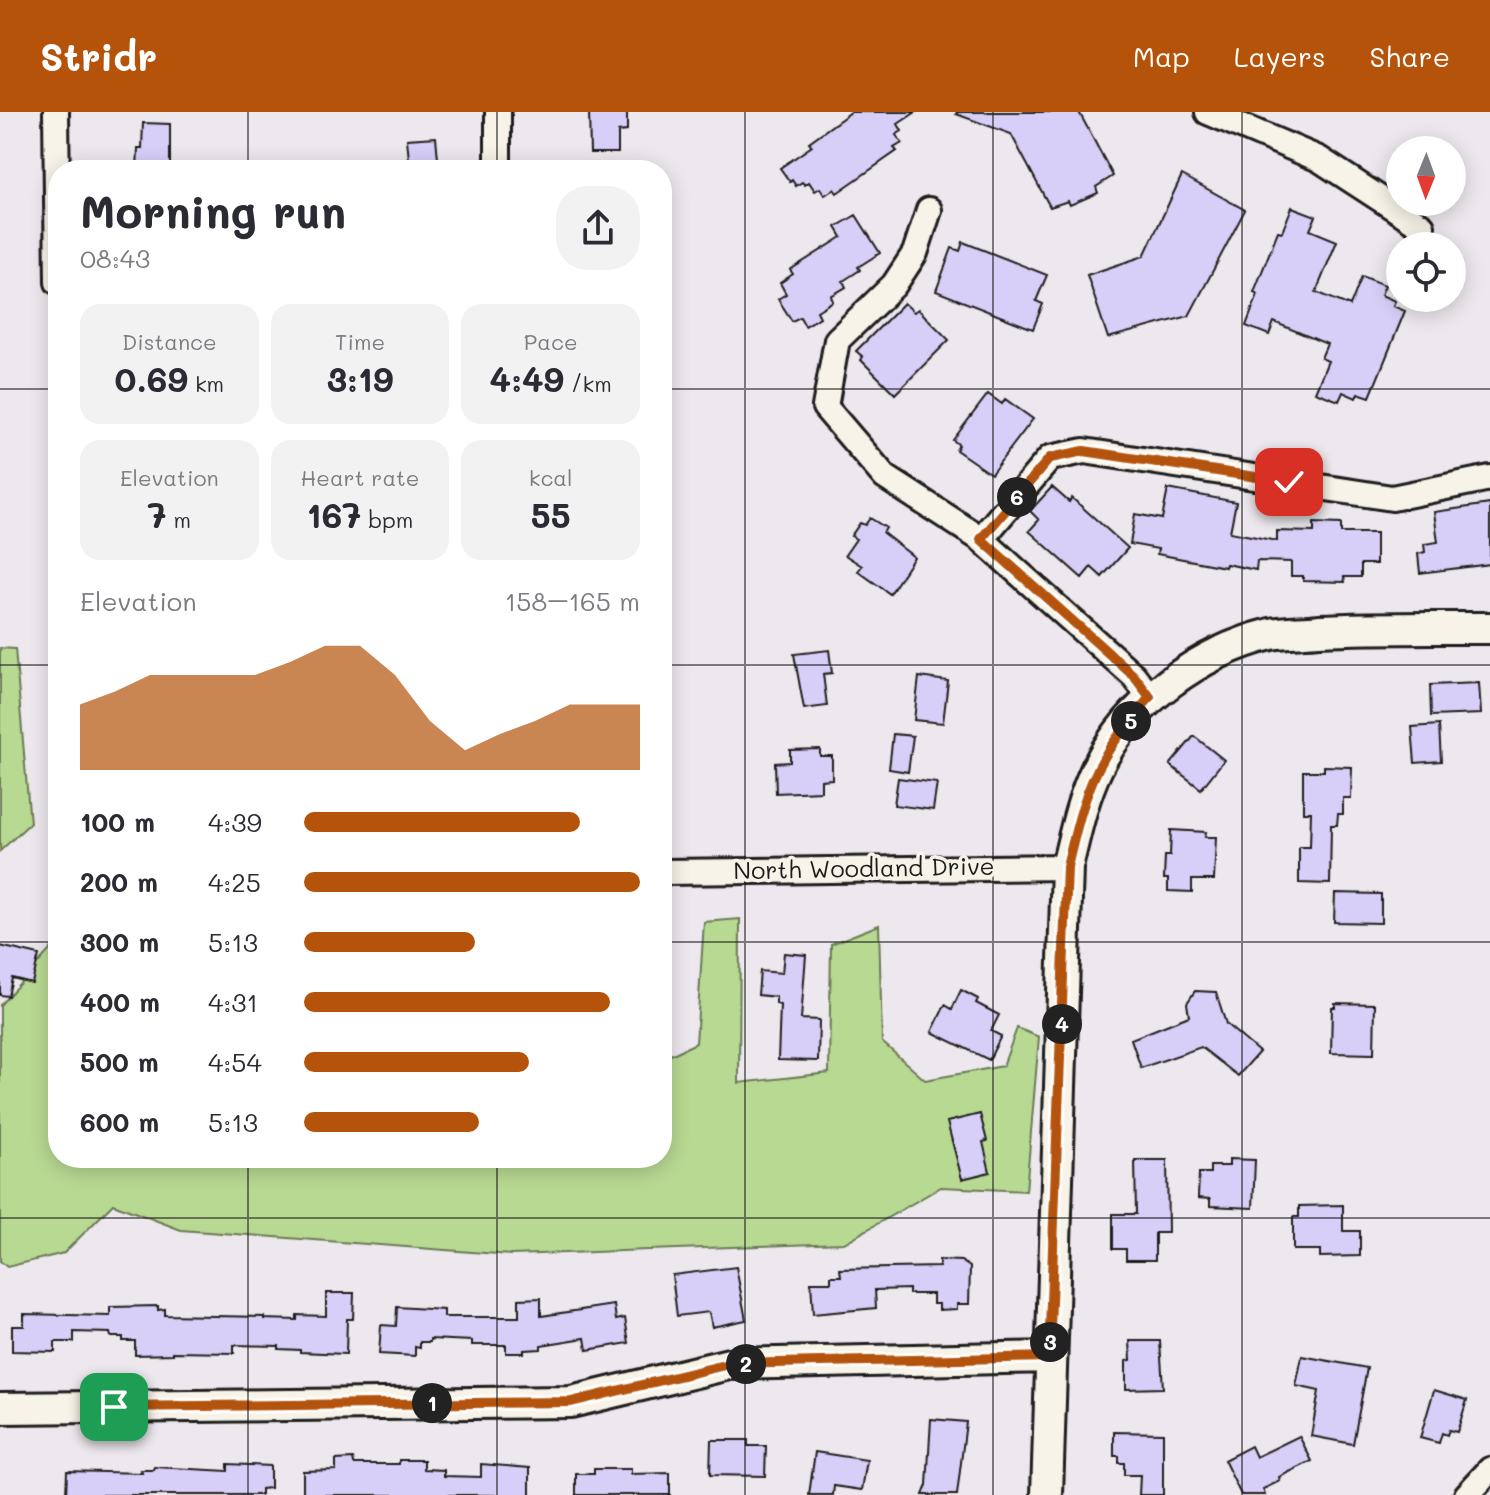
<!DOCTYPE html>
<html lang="en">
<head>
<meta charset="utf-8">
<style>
	:root { --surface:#fff; --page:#f2f2f3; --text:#2b2b33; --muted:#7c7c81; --accent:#b45309 }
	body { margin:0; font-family:Mali,sans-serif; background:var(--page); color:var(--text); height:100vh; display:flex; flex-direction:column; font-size:30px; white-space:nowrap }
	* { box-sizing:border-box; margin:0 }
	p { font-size:26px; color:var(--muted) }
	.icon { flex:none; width:44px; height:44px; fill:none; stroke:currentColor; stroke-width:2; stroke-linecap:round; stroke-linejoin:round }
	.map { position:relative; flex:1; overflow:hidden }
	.side { position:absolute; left:48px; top:48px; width:624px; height:1008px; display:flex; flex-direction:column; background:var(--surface); border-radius:32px; box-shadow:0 4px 20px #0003 }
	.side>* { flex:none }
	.needle { width:52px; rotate:181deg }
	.tools { position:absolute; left:1386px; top:24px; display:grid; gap:16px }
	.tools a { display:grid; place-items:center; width:80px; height:80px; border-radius:50%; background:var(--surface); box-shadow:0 4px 20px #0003; font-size:40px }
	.pin { position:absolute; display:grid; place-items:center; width:68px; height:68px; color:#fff; margin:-34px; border-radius:16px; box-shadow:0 4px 12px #0006 }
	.km { position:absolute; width:40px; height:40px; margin:-20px; border-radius:50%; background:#222; color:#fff; font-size:22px; line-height:40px; text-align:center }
	.round { display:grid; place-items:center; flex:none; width:84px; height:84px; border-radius:32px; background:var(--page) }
	.head { display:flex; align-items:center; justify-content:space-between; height:136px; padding:0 32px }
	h1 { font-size:44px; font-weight:800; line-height:60px }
	.stats { display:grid; grid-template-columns:repeat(3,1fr); gap:12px; height:136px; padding:8px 32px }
	.stats div { display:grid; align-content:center; border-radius:20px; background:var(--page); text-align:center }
	.stats b { font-size:34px; font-weight:800 }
	.stats small { font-size:22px; font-weight:400 }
	.stats p { font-size:22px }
	.chart { height:224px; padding:16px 32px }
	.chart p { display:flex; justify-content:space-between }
	.chart svg { width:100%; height:144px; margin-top:8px; fill:var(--accent); opacity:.7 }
	ul { padding:0 32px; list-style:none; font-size:26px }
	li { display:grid; grid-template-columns:128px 96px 1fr; align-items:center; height:60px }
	li i { height:20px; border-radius:10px; background:var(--accent) }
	header { display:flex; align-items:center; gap:48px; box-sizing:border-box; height:112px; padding:0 40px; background:var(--accent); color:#fff }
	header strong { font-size:38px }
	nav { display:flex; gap:44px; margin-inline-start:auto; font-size:28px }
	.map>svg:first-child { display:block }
	.green { fill:#b8d992; stroke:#6a7a57; stroke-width:2 }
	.building { fill:#d7cff8; stroke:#1c1c1c; stroke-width:2 }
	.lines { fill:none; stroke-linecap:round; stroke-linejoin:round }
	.minor-casing { stroke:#1c1c1c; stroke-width:30 }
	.tertiary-casing { stroke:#1c1c1c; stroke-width:36 }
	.minor { stroke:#f7f3e8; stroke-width:24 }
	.tertiary { stroke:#f7f3e8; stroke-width:30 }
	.route-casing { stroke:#fff; stroke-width:16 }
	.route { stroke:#b45309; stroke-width:10 }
	.grid { fill:none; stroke:#1c1c1c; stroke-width:2; stroke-opacity:0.55 }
	.labels { text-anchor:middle; stroke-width:7; stroke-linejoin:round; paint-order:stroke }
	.street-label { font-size:24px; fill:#1c1c1c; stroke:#f7f3e8 }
</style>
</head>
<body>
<header>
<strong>Stridr</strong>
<nav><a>Map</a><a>Layers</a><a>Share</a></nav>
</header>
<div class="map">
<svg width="1490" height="1383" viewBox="0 0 1490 1383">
	<rect width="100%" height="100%" fill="#ede8ed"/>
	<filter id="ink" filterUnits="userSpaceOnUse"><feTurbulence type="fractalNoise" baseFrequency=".0125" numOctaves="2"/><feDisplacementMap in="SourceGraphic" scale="16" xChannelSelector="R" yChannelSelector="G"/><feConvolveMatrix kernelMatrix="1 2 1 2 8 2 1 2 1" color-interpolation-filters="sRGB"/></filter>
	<g filter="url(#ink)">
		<path class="green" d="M0 536 15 537 30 711 0 739Z
			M740 807 739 971 829 961 831 832 879 813 882 930 925 968 1003 954 1017 916 1039 925 1026 1079 941 1075 844 1131 511 1143 181 1118 113 1092 64 1141 7 1155 0 1149V893L58 829V1046H662V947L696 931 704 810Z"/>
		<path class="building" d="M589 0H627V19L618 20V41H590Z
			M851 0H916L898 12 902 19 896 23 902 31 894 36 897 39 837 81 834 77 825 83 820 76 815 79 809 70 805 73 802 70 796 74 792 68 790 70 780 56 812 34 809 30Z
			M957 0H1079L1113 64 1096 75 1098 81 1070 93 1068 89 1050 95 1011 22 956 2Z
			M143 11 170 12V58H137L138 36H142Z
			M436 25 439 58H410L407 27Z
			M1182 63 1245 98 1189 204 1108 226 1087 163 1144 144Z
			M1292 95 1316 104 1310 118 1337 129 1316 180 1350 194 1362 164 1385 173 1381 183 1395 189 1393 194 1405 199 1370 285 1358 281 1356 286 1343 280 1339 289 1315 280 1328 249 1321 246 1327 232 1274 210 1269 223 1246 214 1258 182 1254 180 1278 119 1282 120Z
			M856 103 880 141 858 155 860 158 843 169 846 175 831 184 833 189 817 199 820 205 805 214 800 205 792 209 778 187 786 182 780 171 793 162 790 158 842 125 836 115Z
			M963 130 1047 163 1036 189 1043 192 1033 217 936 179 952 136 960 139Z
			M904 191 914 200 918 197 949 228 895 282 861 248 863 245 856 239Z
			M988 282 1002 292 1005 287 1033 307 991 362 956 338 959 333 953 328Z
			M1052 375 1069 390 1072 386 1128 436 1102 465 1091 455 1082 466 1029 419 1039 408 1030 399Z
			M1168 377 1236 390 1230 420 1277 429V419L1314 420V411L1341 412V421H1376V452H1361V465H1344L1345 470 1303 469V464H1291V450L1257 449 1256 458 1226 452 1225 455 1157 442 1158 437 1130 432 1135 402 1162 407Z
			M1490 392V452L1420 461 1418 442 1425 440 1424 432 1438 430 1434 400Z
			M870 406 886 416 883 421 914 445 890 482 858 459 862 454 845 443 856 427 851 424 860 411 865 413Z
			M829 538 832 561 823 562 827 594 804 597 794 542Z
			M919 565 948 569 943 611 914 608Z
			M1479 571 1481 602 1431 604 1430 573Z
			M1439 613 1441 649 1415 651 1412 615Z
			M893 622 913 624 908 660 889 657Z
			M1194 624 1224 648 1201 677 1170 653Z
			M820 637V644H832V667L821 668V679L776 681 775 651 790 650V638Z
			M1324 654 1352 655 1351 686H1343V702H1338L1337 713H1331L1330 772 1299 771V735H1310L1311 700H1303V659H1324Z
			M898 666 937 671 933 698 894 693Z
			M1171 718 1206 720 1205 725H1216L1214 768H1192V780L1168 779V767H1164L1165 744H1170Z
			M1335 781 1381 782V811L1334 810Z
			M0 834 39 843 32 871 12 866 8 884 0 883Z
			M784 841 806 843 801 907 819 908 818 949 778 948 780 893 776 892V885L758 883 760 859 782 861Z
			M961 878 978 887 976 891 999 903 991 919 1001 924 989 948 932 920 945 893 952 897Z
			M1195 879 1216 880 1226 912 1259 940 1238 964 1201 935 1141 956 1131 927 1189 904 1187 891Z
			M1335 891 1375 892 1374 942 1331 941 1332 895H1335Z
			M980 1002 987 1029 983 1030 990 1060 962 1067 947 1010Z
			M1229 1047 1255 1048 1253 1096 1210 1094V1087L1198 1086 1199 1061H1210V1054H1229Z
			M1135 1048H1167L1168 1121H1155V1148H1126V1137H1113V1102H1136Z
			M1343 1093V1119H1360V1144L1320 1145V1138H1293V1105H1299V1094Z
			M939 1148 961 1149 970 1155 969 1192H957V1197L939 1198V1192H933V1182H909V1177L875 1178 876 1196 813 1202 811 1170H831V1164H841L840 1157 939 1155Z
			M736 1155 746 1208 712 1215 709 1200 677 1204 672 1163Z
			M326 1181H354L353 1207H347L346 1242 300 1240V1238L279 1237V1234L234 1233V1241L173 1240V1242L135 1243V1229H123V1225H111L110 1221 74 1220V1230H55V1240L12 1239V1214H24V1202L110 1204V1195L158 1194V1198L165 1197V1203L264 1205V1207L297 1208V1203L326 1204Z
			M541 1186V1204L614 1193 616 1208 625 1206 629 1231 587 1238 585 1226 541 1233V1237L524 1238V1241H506V1233H472V1229L430 1227V1230H420V1236L415 1235V1244L379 1242 381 1213 396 1214 397 1195 444 1198V1205H519V1187Z
			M1130 1229H1160L1163 1276 1126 1277V1249L1131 1248Z
			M1302 1244 1367 1256 1353 1332 1311 1324 1319 1279 1296 1274Z
			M1434 1278 1467 1288 1457 1320 1449 1318 1447 1323 1442 1321 1439 1331 1420 1326Z
			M931 1307 966 1310 957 1383H923L927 1373Z
			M1114 1320 1163 1321V1383H1139L1140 1363H1124V1351H1119V1344H1114Z
			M1299 1324 1312 1349 1279 1365 1280 1369 1263 1377 1265 1383H1241L1224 1348 1251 1334 1256 1345Z
			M711 1328H748V1334H766L765 1364 710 1363Z
			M815 1340 867 1348 862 1378 834 1374 833 1383H809Z
			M353 1347 354 1352H399V1348H424V1357L444 1358V1364L481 1365V1352L530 1356V1383H303V1359L336 1358V1348Z
			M228 1352 270 1354V1376L261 1377V1383H66L67 1359 142 1361 141 1358H154V1355L228 1359Z
			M594 1357H631V1362L670 1361V1383H576V1362H594Z"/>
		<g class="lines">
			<g class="minor-casing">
				<path id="minor" d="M56 0 58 170
					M498 0V58
					M1208 0 1319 47 1422 114
					M929 98 915 141 894 173 837 228 825 295 885 365 981 427 1134 564 1150 585
					M981 427 1050 346 1084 339 1392 386 1490 366
					M662 760 1067 755
					M1467 1383 1490 1358"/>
			</g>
			<g class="tertiary-casing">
				<path id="tertiary" d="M0 1296 571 1290 729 1252 1049 1245
					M1047 1383 1067 755C1075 722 1082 687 1097 656 1130 589 1200 540 1271 522 1286 519 1304 520 1319 518 1376 515 1433 516 1490 516"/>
			</g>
			<use href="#minor" class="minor"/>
			<use href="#tertiary" class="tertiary"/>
		</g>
	</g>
	<g class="lines" filter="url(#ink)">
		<g class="route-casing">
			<path id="route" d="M114 1295 571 1290 729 1252 1049 1245 1067 755C1076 717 1085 677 1105 644 1117 623 1135 604 1150 585L1134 564 981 427 1050 346 1084 339 1289 370"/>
		</g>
		<use href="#route" class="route"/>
	</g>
	<path class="grid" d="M248 0V58M497 0V58M745 0V1383M993 0V1383M1242 0V1383M0 277H58M662 277H1490M0 553H58M662 553H1490M0 830H58M662 830H1490M248 1046V1383M497 1046V1383M0 1106H1490"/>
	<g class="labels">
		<g class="street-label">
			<text transform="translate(864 757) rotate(-1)" y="8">North Woodland Drive</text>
		</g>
	</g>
</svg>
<div class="tools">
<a><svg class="needle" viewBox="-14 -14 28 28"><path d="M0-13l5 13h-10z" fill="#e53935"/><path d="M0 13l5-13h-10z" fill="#7c7c81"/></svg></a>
<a><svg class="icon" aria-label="locate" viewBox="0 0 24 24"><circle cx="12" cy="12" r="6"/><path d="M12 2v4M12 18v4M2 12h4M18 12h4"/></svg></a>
</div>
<div class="pin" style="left:114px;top:1295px;background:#1e9e55"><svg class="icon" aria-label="arrive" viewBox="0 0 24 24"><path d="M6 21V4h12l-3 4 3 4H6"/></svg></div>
<div class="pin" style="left:1289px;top:370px;background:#d93025"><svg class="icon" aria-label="check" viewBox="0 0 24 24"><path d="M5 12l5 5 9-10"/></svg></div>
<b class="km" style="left:432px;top:1291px">1</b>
<b class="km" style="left:746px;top:1252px">2</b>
<b class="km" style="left:1050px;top:1230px">3</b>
<b class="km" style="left:1062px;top:912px">4</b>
<b class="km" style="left:1131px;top:609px">5</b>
<b class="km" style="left:1017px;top:385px">6</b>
<section class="side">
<div class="head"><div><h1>Morning run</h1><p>08:43</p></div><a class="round"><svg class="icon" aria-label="share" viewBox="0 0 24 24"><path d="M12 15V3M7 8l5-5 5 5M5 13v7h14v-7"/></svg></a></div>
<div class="stats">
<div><p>Distance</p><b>0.69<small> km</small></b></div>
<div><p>Time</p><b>3:19</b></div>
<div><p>Pace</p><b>4:49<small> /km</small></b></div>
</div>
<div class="stats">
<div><p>Elevation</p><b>7<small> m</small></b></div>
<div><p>Heart rate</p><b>167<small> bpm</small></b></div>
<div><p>kcal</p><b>55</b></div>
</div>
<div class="chart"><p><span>Elevation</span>158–165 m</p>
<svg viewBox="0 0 160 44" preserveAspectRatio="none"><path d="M0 44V24L10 20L20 15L30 15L40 15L50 15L60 11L70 6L80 6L90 15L100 29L110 38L120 33L130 29L140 24L150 24L160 24V44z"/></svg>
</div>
<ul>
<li><b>100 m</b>4:39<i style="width:82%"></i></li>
<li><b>200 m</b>4:25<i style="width:100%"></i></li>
<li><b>300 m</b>5:13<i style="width:51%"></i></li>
<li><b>400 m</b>4:31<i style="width:91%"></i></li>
<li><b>500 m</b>4:54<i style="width:67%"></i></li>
<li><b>600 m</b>5:13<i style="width:52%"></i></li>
</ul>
</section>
</div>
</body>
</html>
